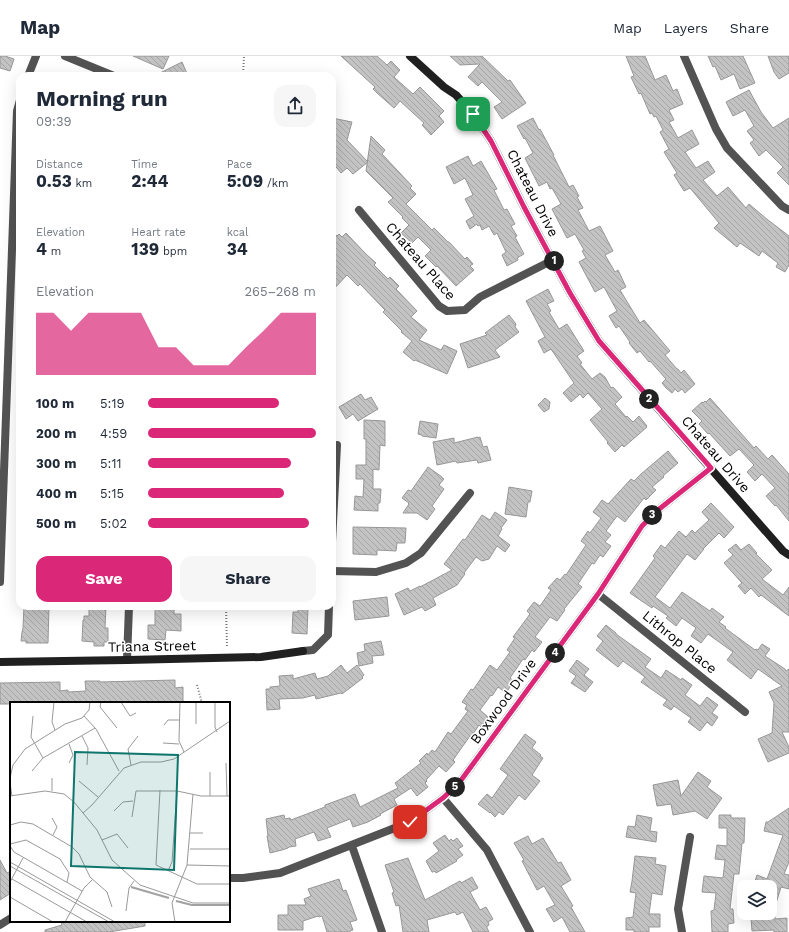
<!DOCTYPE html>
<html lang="en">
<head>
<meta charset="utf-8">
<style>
	:root { --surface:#fff; --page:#f6f6f7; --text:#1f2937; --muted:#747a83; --line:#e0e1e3; --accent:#db2777 }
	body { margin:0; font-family:"Work Sans",sans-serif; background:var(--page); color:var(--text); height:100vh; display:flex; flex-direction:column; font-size:15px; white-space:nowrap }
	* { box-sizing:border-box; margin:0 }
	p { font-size:13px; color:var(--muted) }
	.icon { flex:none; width:22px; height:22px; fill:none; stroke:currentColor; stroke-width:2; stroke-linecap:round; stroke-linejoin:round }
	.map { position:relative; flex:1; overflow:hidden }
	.side { position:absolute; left:16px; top:16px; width:320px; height:538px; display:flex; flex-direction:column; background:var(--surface); border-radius:12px; box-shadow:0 4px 16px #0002 }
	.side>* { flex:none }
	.fabs { position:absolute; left:737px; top:824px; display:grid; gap:8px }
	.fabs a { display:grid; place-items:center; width:40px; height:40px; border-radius:8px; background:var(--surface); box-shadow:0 4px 16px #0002; font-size:20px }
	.pin { position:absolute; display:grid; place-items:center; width:34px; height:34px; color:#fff; margin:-17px; border-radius:8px; box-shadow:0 2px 6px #0006 }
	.km { position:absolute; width:20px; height:20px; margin:-10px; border-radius:50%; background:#222; color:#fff; font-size:11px; line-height:20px; text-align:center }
	.round { display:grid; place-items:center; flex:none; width:42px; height:42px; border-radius:12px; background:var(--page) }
	.summary { display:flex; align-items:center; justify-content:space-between; height:68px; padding:0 20px }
	h1 { font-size:22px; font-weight:700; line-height:30px }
	.stats { display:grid; grid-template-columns:repeat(3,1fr); gap:6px; height:68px; padding:4px 20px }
	.stats div { display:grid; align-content:center }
	.stats b { font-size:17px; font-weight:700 }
	.stats small { font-size:11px; font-weight:400 }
	.stats p { font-size:11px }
	.chart { height:112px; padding:8px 20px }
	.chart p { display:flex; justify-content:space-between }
	.chart svg { width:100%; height:72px; margin-top:4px; fill:var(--accent); opacity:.7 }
	.cta { display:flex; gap:8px; margin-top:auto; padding:8px 20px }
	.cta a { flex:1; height:46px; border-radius:12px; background:var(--accent); color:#fff; font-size:16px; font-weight:700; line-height:46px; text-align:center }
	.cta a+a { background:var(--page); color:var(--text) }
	ul { padding:0 20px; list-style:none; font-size:13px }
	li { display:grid; grid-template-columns:64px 48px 1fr; align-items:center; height:30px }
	li i { height:10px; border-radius:5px; background:var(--accent) }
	header { display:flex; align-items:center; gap:24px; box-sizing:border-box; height:56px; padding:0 20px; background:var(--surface); border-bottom:1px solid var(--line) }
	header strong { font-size:19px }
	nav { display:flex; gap:22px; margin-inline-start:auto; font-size:14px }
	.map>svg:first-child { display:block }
	.building { fill:url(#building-back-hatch); stroke:#979797 }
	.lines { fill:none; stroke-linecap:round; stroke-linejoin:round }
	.path { stroke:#757575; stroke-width:2; stroke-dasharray:1 2; stroke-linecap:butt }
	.street { stroke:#535353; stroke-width:8 }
	.secondary { stroke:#202020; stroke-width:8 }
	.route-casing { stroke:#fff; stroke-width:8 }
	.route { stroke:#db2777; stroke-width:5 }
	.labels { text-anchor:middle; stroke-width:3; stroke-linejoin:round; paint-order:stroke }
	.street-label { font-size:14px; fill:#000; stroke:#fff }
	.inset-river { fill:none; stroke:#a1a1a1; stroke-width:2 }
	.inset-road { fill:none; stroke:#999; stroke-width:1 }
	.view { fill:#0f766e; fill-opacity:0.15; stroke:#0f766e; stroke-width:2 }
	.inset-edge { fill:none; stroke:#000; stroke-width:2 }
</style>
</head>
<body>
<header>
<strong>Map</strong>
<nav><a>Map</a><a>Layers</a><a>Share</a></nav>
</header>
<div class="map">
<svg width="789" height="876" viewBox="0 0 789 876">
	<defs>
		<pattern id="building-back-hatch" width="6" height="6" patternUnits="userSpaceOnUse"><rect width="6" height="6" fill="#c3c3c3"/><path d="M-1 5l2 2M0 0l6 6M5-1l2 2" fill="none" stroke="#a6a6a6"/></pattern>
	</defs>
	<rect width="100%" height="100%" fill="#fff"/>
	<path class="building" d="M0 0H5L14 3 10 15 0 12Z
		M133 0H169L163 13Z
		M341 0H377L387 9 391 5 400 14 394 21 413 38 420 31 444 55 439 60 444 66 431 79 422 69 424 67 400 45 394 52 377 37 373 33 375 31Z
		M450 0H482L508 25 510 24 526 47 502 63 494 51 502 46 482 26 478 30 468 21 480 8 460 9Z
		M626 0H645L655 24 666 19 673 35 677 33 683 48 669 54 674 64 669 66 678 82 692 74 699 88 685 96 696 112 708 105 715 116 703 124 717 140 728 131 746 152 749 148 768 164 789 180V209L785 216 776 211 778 207 762 195 759 200 740 187 737 191 714 172 719 167 690 132 684 135 674 119 677 117 664 96 669 93 660 76 663 74 656 60 654 61 652 57 650 58 641 37 639 38 631 21 634 20Z
		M708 0H743L755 27 740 33 734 18 721 24 715 10 713 11Z
		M768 0H789V17L779 23 774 16Z
		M182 6 188 20H154Z
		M749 34 761 56 773 72 789 62V129L777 117 783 111 766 94 759 100 750 87 754 84 747 75 754 70 745 54 733 60 726 46Z
		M332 62 352 66 347 84 368 106 353 118 347 112 341 117 332 106Z
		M533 62 539 74 540 73 554 99H553L569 131 573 129 579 140 577 141 583 152 578 154 589 175 600 170 613 195 605 199 615 216 618 214 626 231 620 234 640 267 644 264 670 295 665 299 677 313H678L681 317 684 314 695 328 685 337 682 333 678 336 675 333 672 337 666 332 662 327 666 323 650 305 649 306 640 295 637 297 629 287 630 286 619 270 616 272 609 260 617 255 604 231 595 236 579 206 586 202 582 195 584 194 575 178 567 182 552 153 561 148 552 132 550 133 547 126 539 130 525 102 533 97 525 82 524 83 517 70Z
		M371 80 385 94 382 98 412 130 410 132 416 138 406 148 432 174 434 172 448 186H449L465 203 467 201 473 208 470 210 474 214 456 230 437 210 436 211 425 200 431 194 418 181 412 187 401 177 409 169 402 162 403 161 388 146 393 142 366 115Z
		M468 100 473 110 481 105 497 133 494 134 504 154 507 153 515 168 511 170 517 180 515 181 524 198 517 202 518 204 507 210 502 199 506 196 497 177 494 179 489 170 482 174 480 169 478 170 477 168 470 173 466 165 474 160 465 143 473 139 465 122 454 128 446 111Z
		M332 175 337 180 339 178 342 181 346 177 366 198 376 207 374 209 388 223 390 221 399 230 396 233 417 255 411 261 427 274 419 284 441 294 444 289 457 295 447 318 415 304 414 305 403 296 412 285 401 276 402 275 383 256 385 254 360 228 358 230 347 219 332 235Z
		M548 233 554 245 547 248 551 255 549 256 559 273 567 268 584 295 577 300 582 307 580 308 592 323 600 317 605 321 611 332 613 331 622 341 615 348 626 361 627 360 633 366 639 360 647 370H646L647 371 624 391 622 389 615 396 607 387 608 386 590 364 602 353 588 337 583 342 580 338 571 346 563 337 574 327 551 293 544 297 538 285 545 281 526 245Z
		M509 259 516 268 515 271 519 276 495 294 500 301 468 312 460 288 487 279 485 277Z
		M361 338 365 344 371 341 378 353 358 365 353 358 346 363 339 351Z
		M545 342 550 346 549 353 544 356 538 349Z
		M710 342 754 392 756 390 768 403 772 399 789 418V465L776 449 775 450 766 440 775 432 762 418 755 425 747 416 754 409 739 393 730 400 709 377 708 378 699 368 702 365 692 355 702 346 703 347 705 345 706 346Z
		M364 364 385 365V390L380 389 379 414 373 413V433H381L380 447H378V455L354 454 355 440 363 441 364 423H356V409H366V383H364Z
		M420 365 438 368 436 382 422 380V379L418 378Z
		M478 381V382L480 381 483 391 487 390 491 404 478 407 477 404 457 407 456 405 437 409 433 386 454 382V387Z
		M668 395 678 407 663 420 664 421 652 431 656 434 646 444 644 442 625 466 617 460 606 475 611 479 605 486 611 490 603 501 600 499 594 508 592 507 578 528 582 531 564 553 565 554 557 565 550 561 535 581 542 586 534 596 532 594 525 604 523 603 510 622 514 625 506 637 498 631 492 640 491 639 480 654 488 661 481 671 479 669 471 681 470 680 453 704 455 706 446 716 439 710 426 724 427 725 425 727 428 731 417 740 411 732 394 743 397 749 380 758 381 759 368 766 353 771 350 763 327 772 331 781 318 785 314 776 295 783 296 790 289 791 288 792 282 794 270 797 267 780H268L266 763 284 759 285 763 290 762 291 764 325 751V749L355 738 360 751 398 732 395 727 421 707 419 705 427 697 428 699 432 694 435 696 448 676 451 678 468 655 465 653 467 649 462 646 471 633 473 634 490 609 497 614 510 596 507 594 515 582 513 581 530 558 527 555 534 546 540 550 551 534 548 532 557 522 560 524 565 518 566 519 586 489 581 485 588 475 590 477 601 462 593 456 602 444 608 448 631 423 634 425 641 418Z
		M428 411 442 421V422L444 423 439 429 444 433 432 450 435 453 427 464 417 457H403L409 448H408L409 447 402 442 408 434 411 435Z
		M509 431 532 435 530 446H528L526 461 505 458Z
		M711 447 734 471 724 482 719 477 703 493H704L695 504 687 498 655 541 670 552 682 536 710 555 712 552 724 561 719 566 726 571 725 572 755 594 756 593 758 594 762 588 770 593 765 600 785 613 786 615 789 613V676H782L789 691V697L768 706 758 683 772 677 774 647 769 636 782 630 758 613 751 623 727 604 733 596 708 578 701 587 691 580 696 572 682 562 676 570 666 562 668 560 653 550 652 552 630 537 655 502 653 500 661 489 665 492 679 475 686 481 692 474 695 477 709 464 702 456Z
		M495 456 507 464 501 472 502 473 498 480 510 489 505 496 497 490 489 503 482 505 476 501 464 517 465 518 457 529 433 542 436 549 425 555 422 551 404 559 395 538 408 532 410 535 420 530V531L452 514 444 508 463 483 465 484 482 459 490 464Z
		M353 471 406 472 405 487H397L396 495 377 494V499L353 498Z
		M736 488 741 494 749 488 757 497 756 498 772 514 762 523 783 539 789 531V560L761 539 759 541 751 532 745 538 738 530 742 527 724 507 733 499 728 494Z
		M387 541 389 560 355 564 353 545Z
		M24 550H49L48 587H26V585H21L22 576 23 572Z
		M89 550H106L105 572H108V586H104V590H94V586L82 585 83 564H84V560H89Z
		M155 550H174V558H181V575L166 574 165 584 148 583V569H155Z
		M298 551H308L307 578 292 577 293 556H298Z
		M606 569 616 577V578L651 603 645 611 661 622 666 614 681 624 682 622 692 629 685 639 700 650 707 641 718 649 712 657 718 661 712 670 707 666 700 675 688 666 691 662 674 650 671 654 663 649 667 644 641 626 645 621 623 605 618 611 596 594 603 585 597 580Z
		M381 585 384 599 372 600 373 607 359 610 357 597 365 595 364 588Z
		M577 604 589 613 584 619 593 626 585 636 571 627 576 620 569 615Z
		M341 609 347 617 357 609 364 619 362 621 363 622 342 638 341 637 316 643 315 639 303 642 279 643 280 653 267 654 266 633H270V631L280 630 279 620 293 619V623L315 617 317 623 328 620Z
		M175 624V632L183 631V647H11V648H0V627L60 626V635L68 634V636L86 635 85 625H100V626Z
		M525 678 536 686 532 692 541 699 540 700 543 702 532 719 540 725 525 744 519 739 503 759 499 756 495 761 490 756V757L478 748 487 738 492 742 508 719 500 713Z
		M698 716 711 725 707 731 722 742 707 763 695 755 673 759 671 748 657 750 653 729 678 724 681 740Z
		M789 752V806L784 818 789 819V833L781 831 773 857H775V863L787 862V876H774V874L752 875 751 862H759V857H770V831H753L757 819 767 823 783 779 764 775 766 766H768Z
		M637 759 652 762 650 775 657 776 656 786 626 781 628 770 635 771Z
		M719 759H731V762H745L744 787H742L739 818H734L730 853H733L734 867 728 868V876H712L711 855 714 854 716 837 702 836 704 820 723 822 725 804 715 803 717 789 727 790V772H719Z
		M445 779 449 785 451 783 453 785 457 782 463 790 458 793 463 799 456 804 457 805 436 817 435 815 433 816H432L426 805 439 795 433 787Z
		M528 780 532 788 543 782 558 807 561 806 571 824 561 830 573 850 571 851 585 876H570L562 861 554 866 546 853 555 849 544 830 537 834 522 805 524 804 514 787Z
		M635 800 656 802 655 808 666 810 662 839 652 837 649 858H660V871H649V876H634V874H626V862L633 861 636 837 630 836 632 825Z
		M408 802 425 844 460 825 461 827 472 821 478 832 470 836 480 854 486 851 493 863 488 866 489 869 487 870V872L489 876H473L463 856 457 859 455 856 427 864 429 876H403L399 849 396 850 392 837 394 836 385 809Z
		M0 804 7 817 11 815V837L0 844Z
		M339 823 343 835 346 834 357 864 350 866 353 874 348 876H327L322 860 319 861 318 860 303 865V874H278V859H288V849H306L304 843 311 840 308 833Z
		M61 865H145V870L109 876H45V874L62 869Z"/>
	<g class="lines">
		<path class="path" d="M243 20 244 0
			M226 550 227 592
			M197 629 202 647"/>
		<path class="street" d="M65 0 114 20
			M684 0 716 73 727 92 782 150 789 154
			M28 20 36 0
			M359 154 439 250 447 255 465 254 480 241 553 204
			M332 486 337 389
			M332 515 376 516 406 507 421 497 470 437
			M0 526 17 55 20 44
			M598 538 745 656
			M303 595 313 594 328 579 329 550
			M127 604 129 550
			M443 742 487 794 530 876
			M352 790 382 876
			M229 822H243L280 817 410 766 443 742 459 727 598 538 642 470 658 454 711 412
			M0 869 11 862
			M682 876 678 853 690 781"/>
		<path class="secondary" d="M410 0 444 31 456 39 473 58 491 85 524 151 570 237 599 285 783 495 789 499
			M0 606 127 604 261 601 303 595"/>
	</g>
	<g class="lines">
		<g class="route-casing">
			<path id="route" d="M410 766 443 742 459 727 598 538 642 470 658 454 711 412 599 285 570 237 524 151 491 85 473 58"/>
		</g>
		<use href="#route" class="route"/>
	</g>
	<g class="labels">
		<g class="street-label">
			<text transform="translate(533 137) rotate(63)" y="5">Chateau Drive</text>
			<text transform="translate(421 205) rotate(49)" y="5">Chateau Place</text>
			<text transform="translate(716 398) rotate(49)" y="5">Chateau Drive</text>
			<text transform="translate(680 586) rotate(39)" y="5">Lithrop Place</text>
			<text transform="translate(152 590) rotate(-1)" y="5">Triana Street</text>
			<text transform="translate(503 645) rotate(-54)" y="5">Boxwood Drive</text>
		</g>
	</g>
	<g transform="translate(10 646)">
		<rect width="220" height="220" fill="#fff"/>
		<path class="inset-river" d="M121 185 159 196M166 199 182 203H220"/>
		<path class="inset-road" d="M44 0 42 20 45 28M91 0 90 5 107 26M111 0 120 14 126 11M170 0 169 39 174 50M205 0V25L207 30M23 14 21 35 33 56M74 14 86 27 109 69M186 22V0M154 23 158 18H169M72 34 78 46 77 63M153 41 169 42M59 42 63 53 59 61M216 61 217 94M121 63 118 47 128 34M22 69 33 56 85 26M200 70V94M0 76 3 63 15 47 55 22 72 16 79 8 80 0M42 76V89M69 79 88 95M0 81 2 94M150 88 146 163 187 182H220M0 94 35 89 54 92 64 100 87 128 102 158 130 183 183 201H220M104 109 113 100 123 99M73 111 82 103 114 66 131 60H151L164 57 220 19M122 115 126 89H167L191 94H220M42 116 47 125 43 133M0 123 11 120 23 122 62 145 69 152 80 175 97 190 102 205M180 131H193M92 138 107 132 118 146M0 142 16 138 50 157 59 171 57 180M0 144 4 150 72 189M180 147H220M0 160 105 220M177 163 220 164M0 164 99 220M158 169 162 160 167 89M2 177 77 220M0 180 13 156M0 195 43 220M116 209 119 186 124 179M55 220 74 186 82 178M165 220 162 201 177 163 183 92"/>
		<path class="view" d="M65 50 168 53 164 168 61 164Z"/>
		<rect width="220" height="220" class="inset-edge"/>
	</g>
</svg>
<div class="fabs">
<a><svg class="icon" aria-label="layers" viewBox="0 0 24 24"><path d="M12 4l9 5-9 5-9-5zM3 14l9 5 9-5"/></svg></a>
</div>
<div class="pin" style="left:473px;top:58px;background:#1e9e55"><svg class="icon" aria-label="arrive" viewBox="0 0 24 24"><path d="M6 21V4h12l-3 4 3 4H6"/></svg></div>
<div class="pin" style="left:410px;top:766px;background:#d93025"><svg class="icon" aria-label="check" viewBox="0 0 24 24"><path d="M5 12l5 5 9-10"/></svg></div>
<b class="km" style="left:554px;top:205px">1</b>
<b class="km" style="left:649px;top:343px">2</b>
<b class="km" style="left:652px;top:459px">3</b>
<b class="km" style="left:555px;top:597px">4</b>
<b class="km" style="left:455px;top:731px">5</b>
<section class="side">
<div class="summary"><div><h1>Morning run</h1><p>09:39</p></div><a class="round"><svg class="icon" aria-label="share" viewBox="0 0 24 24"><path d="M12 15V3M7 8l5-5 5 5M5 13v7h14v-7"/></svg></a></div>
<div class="stats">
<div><p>Distance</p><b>0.53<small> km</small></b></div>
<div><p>Time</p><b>2:44</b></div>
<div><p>Pace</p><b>5:09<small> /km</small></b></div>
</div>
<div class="stats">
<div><p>Elevation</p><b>4<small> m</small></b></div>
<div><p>Heart rate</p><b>139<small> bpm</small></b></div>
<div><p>kcal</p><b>34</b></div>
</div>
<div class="chart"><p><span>Elevation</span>265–268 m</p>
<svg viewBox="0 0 160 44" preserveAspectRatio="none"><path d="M0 44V6L10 6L20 17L30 6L40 6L50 6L60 6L70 27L80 27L90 38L100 38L110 38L120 27L130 17L140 6L150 6L160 6V44z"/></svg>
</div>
<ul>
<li><b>100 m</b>5:19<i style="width:78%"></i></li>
<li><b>200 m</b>4:59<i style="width:100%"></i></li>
<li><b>300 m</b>5:11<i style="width:85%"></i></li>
<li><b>400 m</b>5:15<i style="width:81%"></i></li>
<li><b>500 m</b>5:02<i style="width:96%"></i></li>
</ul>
<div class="cta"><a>Save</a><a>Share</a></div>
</section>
</div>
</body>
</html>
